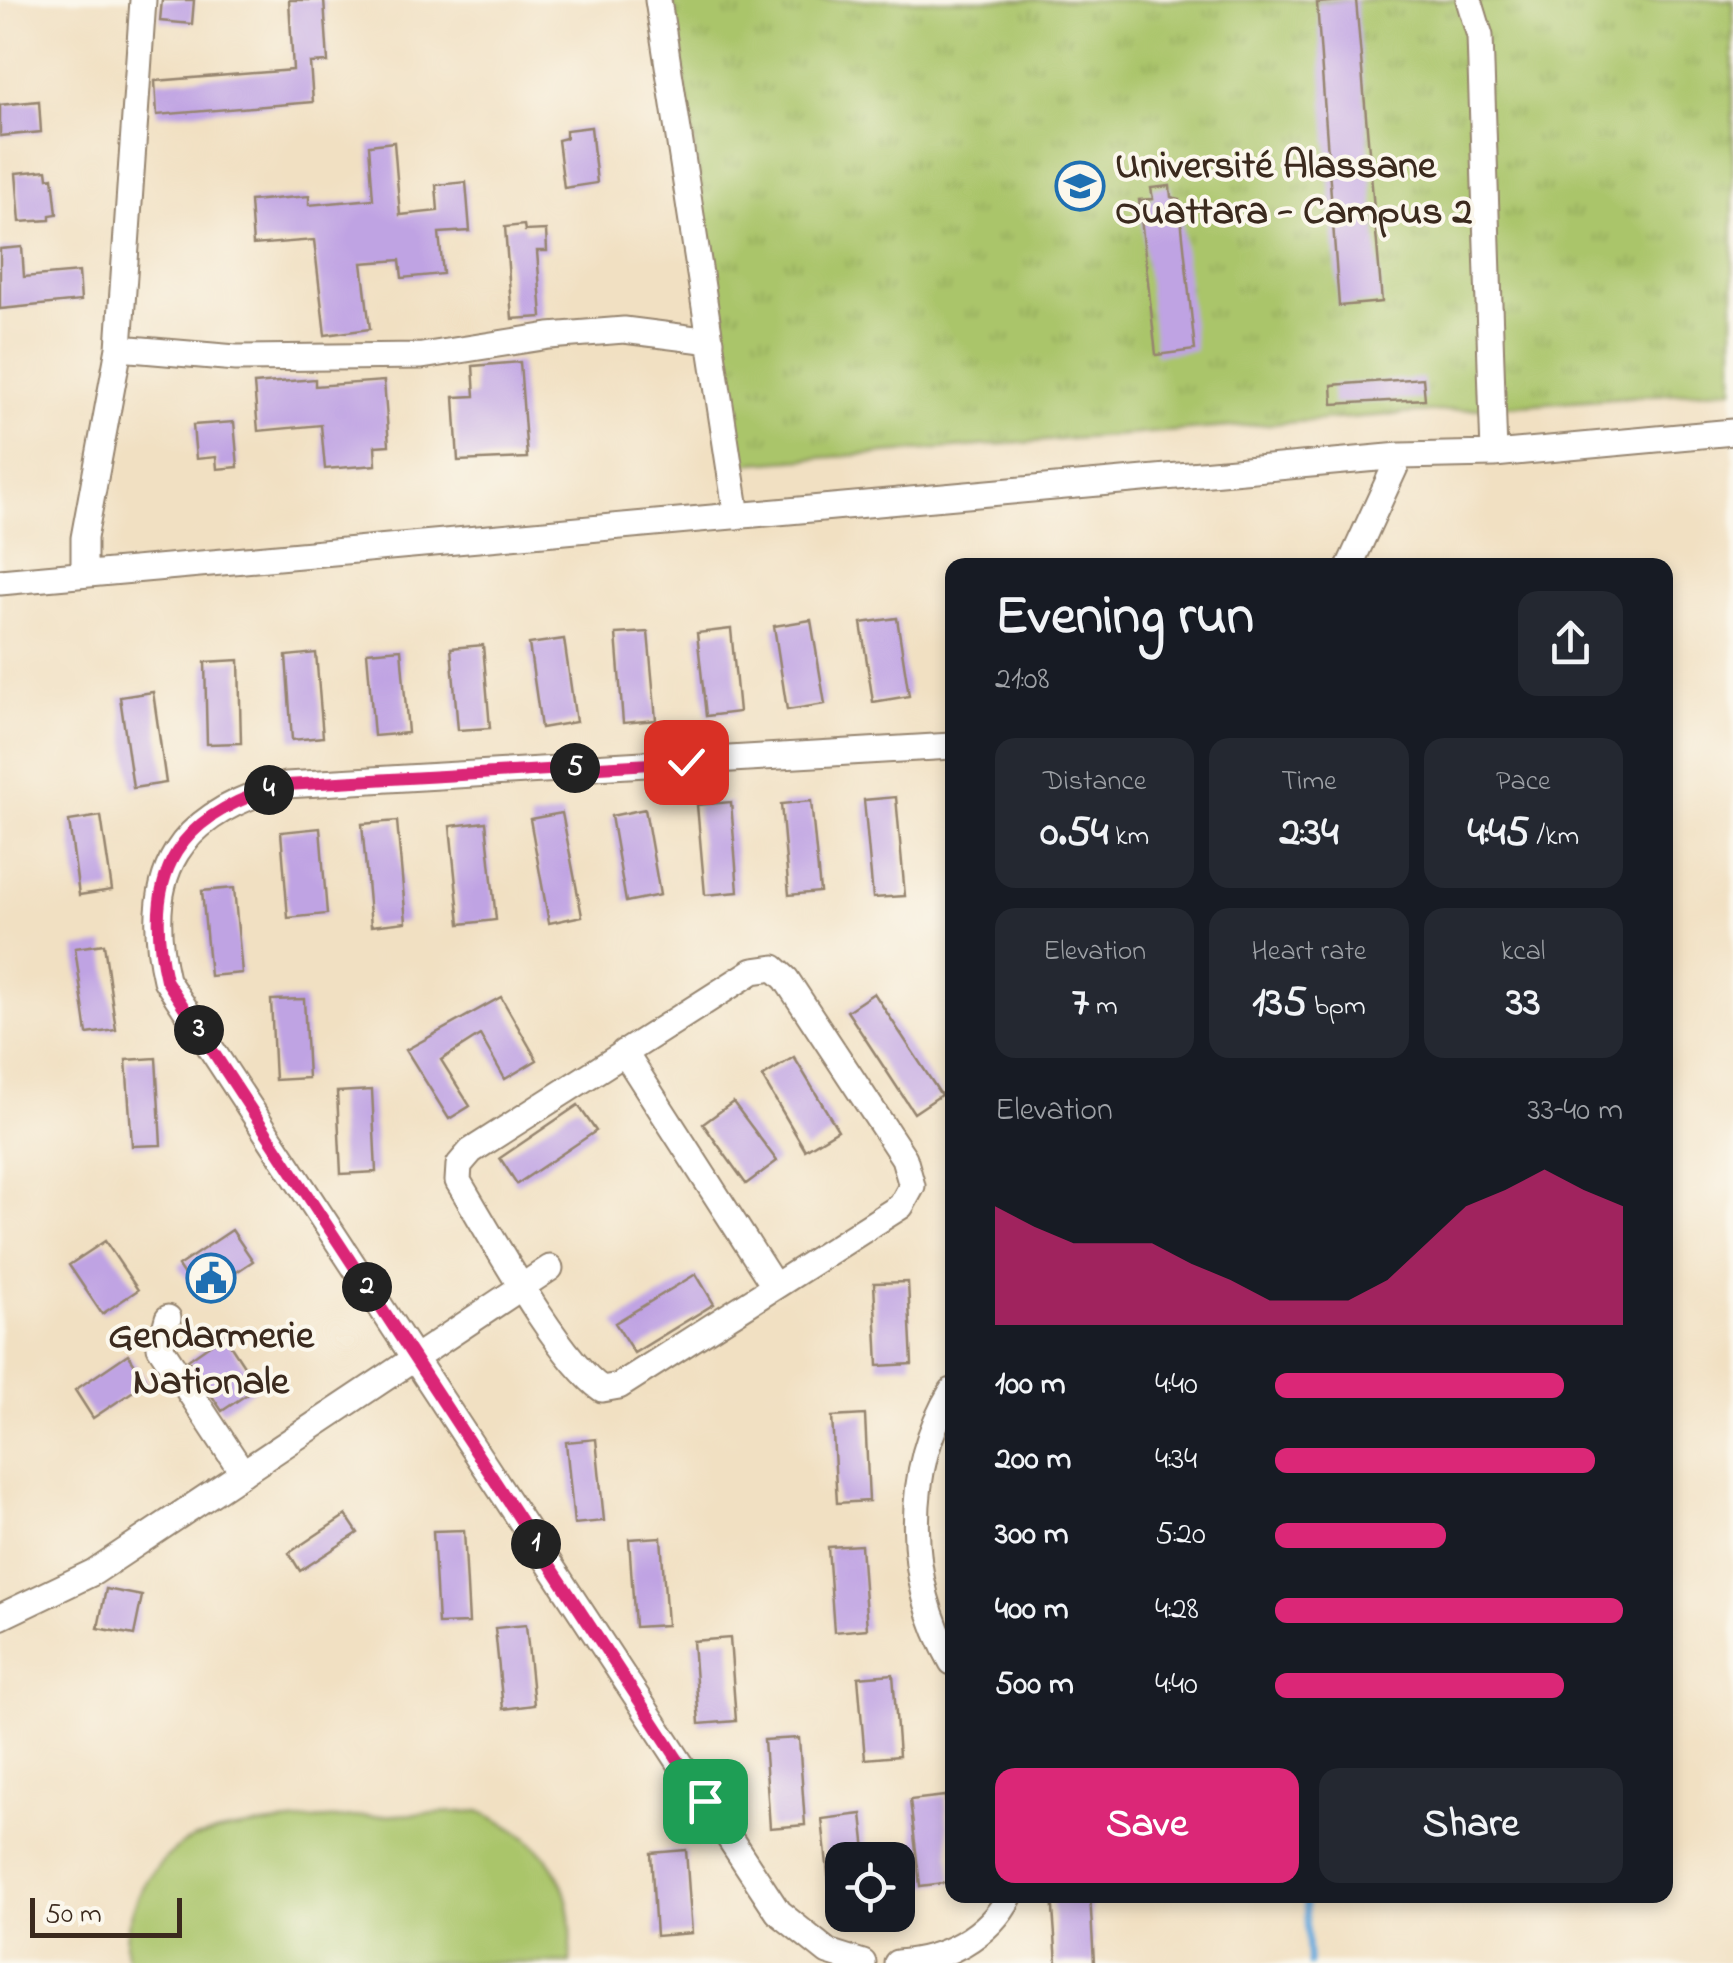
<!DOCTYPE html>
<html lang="en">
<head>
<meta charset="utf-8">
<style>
	:root { --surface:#171b24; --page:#242831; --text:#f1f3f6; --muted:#9ea1a6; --accent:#db2777 }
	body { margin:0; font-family:"Indie Flower",sans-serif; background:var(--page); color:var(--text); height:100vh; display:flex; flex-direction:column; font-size:38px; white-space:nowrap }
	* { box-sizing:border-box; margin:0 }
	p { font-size:32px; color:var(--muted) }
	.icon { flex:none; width:55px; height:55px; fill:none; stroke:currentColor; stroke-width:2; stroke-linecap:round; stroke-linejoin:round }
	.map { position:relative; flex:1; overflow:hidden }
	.sheet { position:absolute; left:945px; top:558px; width:728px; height:1345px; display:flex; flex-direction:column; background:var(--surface); border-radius:20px; box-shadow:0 5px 15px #0003 }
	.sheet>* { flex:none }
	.controls { position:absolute; left:825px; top:1842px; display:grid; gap:20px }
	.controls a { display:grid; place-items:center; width:90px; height:90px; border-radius:20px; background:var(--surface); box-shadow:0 5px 15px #0003; font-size:50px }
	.scale { position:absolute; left:30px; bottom:25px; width:152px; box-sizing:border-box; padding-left:10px; border:5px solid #3b2a1e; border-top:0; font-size:28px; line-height:35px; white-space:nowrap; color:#3b2a1e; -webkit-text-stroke:8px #fbf7ec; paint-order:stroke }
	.pin { position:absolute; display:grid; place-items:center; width:85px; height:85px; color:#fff; margin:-42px; border-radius:20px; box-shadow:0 5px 15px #0006 }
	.km { position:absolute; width:50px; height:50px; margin:-25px; border-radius:50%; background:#222; color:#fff; font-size:28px; line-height:50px; text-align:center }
	.round { display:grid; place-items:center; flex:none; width:105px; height:105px; border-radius:20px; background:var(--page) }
	.head { display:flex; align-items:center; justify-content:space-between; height:170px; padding:0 50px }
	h1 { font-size:55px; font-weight:800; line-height:75px }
	.figures { display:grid; grid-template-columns:repeat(3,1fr); gap:15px; height:170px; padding:10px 50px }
	.figures div { display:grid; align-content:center; border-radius:20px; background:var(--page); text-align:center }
	.figures b { font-size:42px; font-weight:800 }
	.figures small { font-size:28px; font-weight:400 }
	.figures p { font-size:28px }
	.chart { height:280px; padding:20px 50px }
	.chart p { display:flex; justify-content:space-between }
	.chart svg { width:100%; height:180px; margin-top:10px; fill:var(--accent); opacity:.7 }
	.button { display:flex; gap:20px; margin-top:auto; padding:20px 50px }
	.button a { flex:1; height:115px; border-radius:20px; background:var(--accent); color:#fff; font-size:40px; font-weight:800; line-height:115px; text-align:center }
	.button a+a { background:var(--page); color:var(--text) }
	ul { padding:0 50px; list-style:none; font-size:32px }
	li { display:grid; grid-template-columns:160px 120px 1fr; align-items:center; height:75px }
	li i { height:25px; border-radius:12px; background:var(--accent) }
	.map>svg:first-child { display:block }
	.grass { fill:url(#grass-tufts); stroke:#727844; stroke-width:2.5 }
	.pitch { fill:#aac56b; stroke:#727844; stroke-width:2.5 }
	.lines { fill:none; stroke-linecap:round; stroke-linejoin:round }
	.stream { stroke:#68a9dc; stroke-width:6 }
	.building { fill:#bfa3e3 }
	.minor-casing { stroke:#968570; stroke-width:29 }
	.minor { stroke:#fff; stroke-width:25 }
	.route-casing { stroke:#fff; stroke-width:20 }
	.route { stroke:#db2777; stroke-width:12 }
	.labels { text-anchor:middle; stroke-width:8; stroke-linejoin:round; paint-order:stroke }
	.poi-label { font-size:40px; font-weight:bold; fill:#3b2a1e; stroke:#fbf7ec; text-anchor:start }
</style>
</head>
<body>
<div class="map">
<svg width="1733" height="1963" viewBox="0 0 1733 1963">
	<defs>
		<pattern id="grass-tufts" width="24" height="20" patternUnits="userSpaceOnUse" patternTransform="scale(2.5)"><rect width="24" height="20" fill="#aac56b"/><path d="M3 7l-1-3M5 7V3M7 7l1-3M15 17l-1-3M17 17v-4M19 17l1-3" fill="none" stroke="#93a95c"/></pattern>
	</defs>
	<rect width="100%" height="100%" fill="#fbf7ec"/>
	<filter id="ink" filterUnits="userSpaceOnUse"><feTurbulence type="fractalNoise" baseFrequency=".01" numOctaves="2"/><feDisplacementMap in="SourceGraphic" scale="20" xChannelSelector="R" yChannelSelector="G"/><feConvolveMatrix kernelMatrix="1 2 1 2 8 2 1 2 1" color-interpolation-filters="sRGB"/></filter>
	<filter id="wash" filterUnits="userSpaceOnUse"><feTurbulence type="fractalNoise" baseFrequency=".0048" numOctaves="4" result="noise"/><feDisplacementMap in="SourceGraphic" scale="40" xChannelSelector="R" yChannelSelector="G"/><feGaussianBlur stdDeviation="2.25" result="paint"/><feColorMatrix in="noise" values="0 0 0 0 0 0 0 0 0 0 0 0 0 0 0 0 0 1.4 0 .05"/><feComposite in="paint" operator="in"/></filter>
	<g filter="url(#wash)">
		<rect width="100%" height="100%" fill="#f1e0c2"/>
		<path class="grass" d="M673 0H1733V389L740 464Z"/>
		<path class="pitch" d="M479 1811C551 1842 578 1884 570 1963H128C118 1921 148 1867 183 1844 224 1818 420 1815 479 1811Z"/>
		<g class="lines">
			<path class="stream" d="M1305 1895 1309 1963"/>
		</g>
		<g id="blocks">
			<path class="building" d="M162 0H194L192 24 160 21Z
				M289 0H324L328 62 310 63 313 102 157 115 155 81 293 70Z
				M1356 0 1382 302 1339 306 1317 3Z
				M39 101 41 132 0 136V105Z
				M591 127 597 183 564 188 558 140 566 138V130Z
				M394 142 400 215 438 211 436 185 466 182 470 231 439 233 443 274 402 278 400 260 362 263 370 329 325 335 314 240 253 245 250 201 309 196V205L373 199 369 145Z
				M47 170 48 178 53 177 57 214 50 215V220L20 222 16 173Z
				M1170 186 1171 197 1179 199 1195 350 1156 355 1139 200 1153 199 1151 188Z
				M524 225 525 231 546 230 547 251H537L542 317 512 319 505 227Z
				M22 247 24 277 79 272 81 301 0 309V249Z
				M520 362 527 458 458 461 454 397 475 396 473 366Z
				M1423 378 1425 399 1333 404 1332 385Z
				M315 379V386L384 381 389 445 375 446 376 465 325 469 321 425 258 431 254 384Z
				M234 422 238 467 217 469 216 457 196 459 193 425Z
				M897 618 909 696 873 702 861 623Z
				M811 620 825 704 787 710 774 626Z
				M731 629 739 712 706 716 697 633Z
				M648 632 656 720 623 723 616 634Z
				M564 639 576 722 541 728 529 644Z
				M483 645 490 728 458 730 451 648Z
				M401 649 408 733 374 736 367 652Z
				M316 653 323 737 292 740 286 656Z
				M239 660 241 743 207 744 205 662Z
				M153 692 166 783 133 788 120 697Z
				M896 797 905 896 873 898 864 800Z
				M811 801 820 892 789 895 781 804Z
				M731 802 738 892 705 895 697 805Z
				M645 809 660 895 626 902 611 816Z
				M562 813 582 916 549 923 530 819Z
				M101 816 112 890 79 895 69 821Z
				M397 821 406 922 371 926 362 824Z
				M486 822 496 920 460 924 450 826Z
				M320 828 327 914 288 918 281 832Z
				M234 888 242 973 210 976 202 891Z
				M104 944 116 1030 87 1034 75 948Z
				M874 993 941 1095 914 1113 847 1011Z
				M501 997 537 1060 505 1079 480 1035 441 1060 470 1106 449 1119 406 1050Z
				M304 999 308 1078 275 1080 271 1000Z
				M794 1057 838 1130 805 1150 762 1077Z
				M156 1058 161 1145 132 1146 126 1060Z
				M372 1090 376 1172 341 1174 337 1092Z
				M733 1102 777 1161 746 1184 703 1124Z
				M578 1105 596 1131 517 1184 500 1158Z
				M232 1230 253 1261 199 1297 178 1266Z
				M105 1241 138 1290 102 1314 69 1265Z
				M696 1274 714 1304 634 1353 615 1323Z
				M908 1282 912 1364 878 1366 874 1283Z
				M224 1335 258 1387 222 1411 188 1360Z
				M128 1354 147 1382 93 1418 75 1390Z
				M865 1415 869 1501 837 1503 832 1417Z
				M596 1439 604 1521 574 1524 566 1442Z
				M346 1515 358 1533 300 1571 289 1553Z
				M464 1530 469 1623 438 1624 433 1531Z
				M661 1537 667 1625 635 1627 629 1539Z
				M861 1545 867 1629 834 1632 828 1547Z
				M106 1589 142 1596 134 1635 98 1628Z
				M526 1625 534 1705 503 1709 495 1628Z
				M730 1638 736 1721 699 1724 693 1641Z
				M893 1674 899 1756 865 1759 858 1677Z
				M799 1738 805 1825 770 1828 764 1740Z
				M945 1796 952 1882 920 1886 910 1800Z
				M862 1814 867 1860H842V1902H831L822 1819Z
				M686 1850 692 1933 656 1936 651 1853Z
				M1052 1895H1090L1094 1963H1057Z"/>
		</g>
	</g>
	<g filter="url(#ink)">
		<use href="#blocks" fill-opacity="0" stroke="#968570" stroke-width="2.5"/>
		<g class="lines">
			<g class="minor-casing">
				<path id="minor" d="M658 0 737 516
					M1469 0 1480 36 1494 454
					M119 348 236 358 422 356 549 336 624 330 711 341
					M1350 565 1400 456
					M84 574V538L119 348 143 0
					M0 582 1400 456 1494 454 1733 432
					M774 968 786 979 904 1158 912 1186 901 1206 619 1386 602 1389C558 1359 489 1232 458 1181L459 1165 471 1151 753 971Z
					M624 1052 773 1284
					M168 1318 160 1347 243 1473
					M952 1391C903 1471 906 1581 952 1662
					M0 1617 94 1572 550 1268
					M863 1963 828 1952 778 1912 166 980C141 872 179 813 286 785L952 746
					M897 1963C943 1960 989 1937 1010 1895"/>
			</g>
			<use href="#minor" class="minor"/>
		</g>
	</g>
	<g class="lines" filter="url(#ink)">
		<g class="route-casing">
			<path id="route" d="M686 762 286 785C179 812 141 872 166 980L705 1801"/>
		</g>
		<use href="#route" class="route"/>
	</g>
	<defs>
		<g id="university-ring" transform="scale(2.5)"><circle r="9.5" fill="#fbf7ec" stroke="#1f6fb2" stroke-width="1.5"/><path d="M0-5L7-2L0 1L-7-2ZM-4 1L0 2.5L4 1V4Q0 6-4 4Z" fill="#1f6fb2"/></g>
		<g id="civic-ring" transform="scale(2.5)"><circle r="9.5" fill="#fbf7ec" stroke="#1f6fb2" stroke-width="1.5"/><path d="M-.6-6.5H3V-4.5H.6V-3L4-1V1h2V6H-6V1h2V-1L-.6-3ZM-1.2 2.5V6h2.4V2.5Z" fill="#1f6fb2"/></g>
	</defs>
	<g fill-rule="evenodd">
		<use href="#university-ring" x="1080" y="186"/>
		<use href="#civic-ring" x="211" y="1278"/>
	</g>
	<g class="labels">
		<g class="poi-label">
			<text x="1115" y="177">Université Alassane<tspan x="1115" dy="46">Ouattara - Campus 2</tspan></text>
			<text x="211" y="1347" text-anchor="middle">Gendarmerie<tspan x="211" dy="46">Nationale</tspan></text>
		</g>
	</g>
</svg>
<div class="controls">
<a><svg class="icon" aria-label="locate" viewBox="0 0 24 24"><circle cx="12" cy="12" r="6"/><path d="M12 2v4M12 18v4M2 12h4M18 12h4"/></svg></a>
</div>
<div class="scale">50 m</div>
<div class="pin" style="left:705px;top:1801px;background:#1e9e55"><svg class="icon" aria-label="arrive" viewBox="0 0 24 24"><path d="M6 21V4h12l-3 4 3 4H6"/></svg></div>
<div class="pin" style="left:686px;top:762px;background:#d93025"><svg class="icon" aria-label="check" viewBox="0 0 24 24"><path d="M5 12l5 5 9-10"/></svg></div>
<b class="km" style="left:536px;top:1544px">1</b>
<b class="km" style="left:367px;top:1287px">2</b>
<b class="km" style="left:199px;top:1030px">3</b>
<b class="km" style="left:269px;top:790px">4</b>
<b class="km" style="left:575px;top:768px">5</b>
<section class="sheet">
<div class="head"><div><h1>Evening run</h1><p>21:08</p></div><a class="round"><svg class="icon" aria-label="share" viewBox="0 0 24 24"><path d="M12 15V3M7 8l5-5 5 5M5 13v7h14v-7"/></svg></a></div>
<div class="figures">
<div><p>Distance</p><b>0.54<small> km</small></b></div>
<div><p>Time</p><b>2:34</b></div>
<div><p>Pace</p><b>4:45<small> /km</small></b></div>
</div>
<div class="figures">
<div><p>Elevation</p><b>7<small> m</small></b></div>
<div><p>Heart rate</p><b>135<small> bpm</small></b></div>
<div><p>kcal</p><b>33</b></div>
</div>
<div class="chart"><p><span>Elevation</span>33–40 m</p>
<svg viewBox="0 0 160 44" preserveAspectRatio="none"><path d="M0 44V15L10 20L20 24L30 24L40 24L50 29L60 33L70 38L80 38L90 38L100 33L110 24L120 15L130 11L140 6L150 11L160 15V44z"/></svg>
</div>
<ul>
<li><b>100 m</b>4:40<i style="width:83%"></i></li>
<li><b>200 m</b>4:34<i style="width:92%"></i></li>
<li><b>300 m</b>5:20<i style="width:49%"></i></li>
<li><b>400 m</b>4:28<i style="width:100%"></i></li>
<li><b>500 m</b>4:40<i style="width:83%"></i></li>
</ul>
<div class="button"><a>Save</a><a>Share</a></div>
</section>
</div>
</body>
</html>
